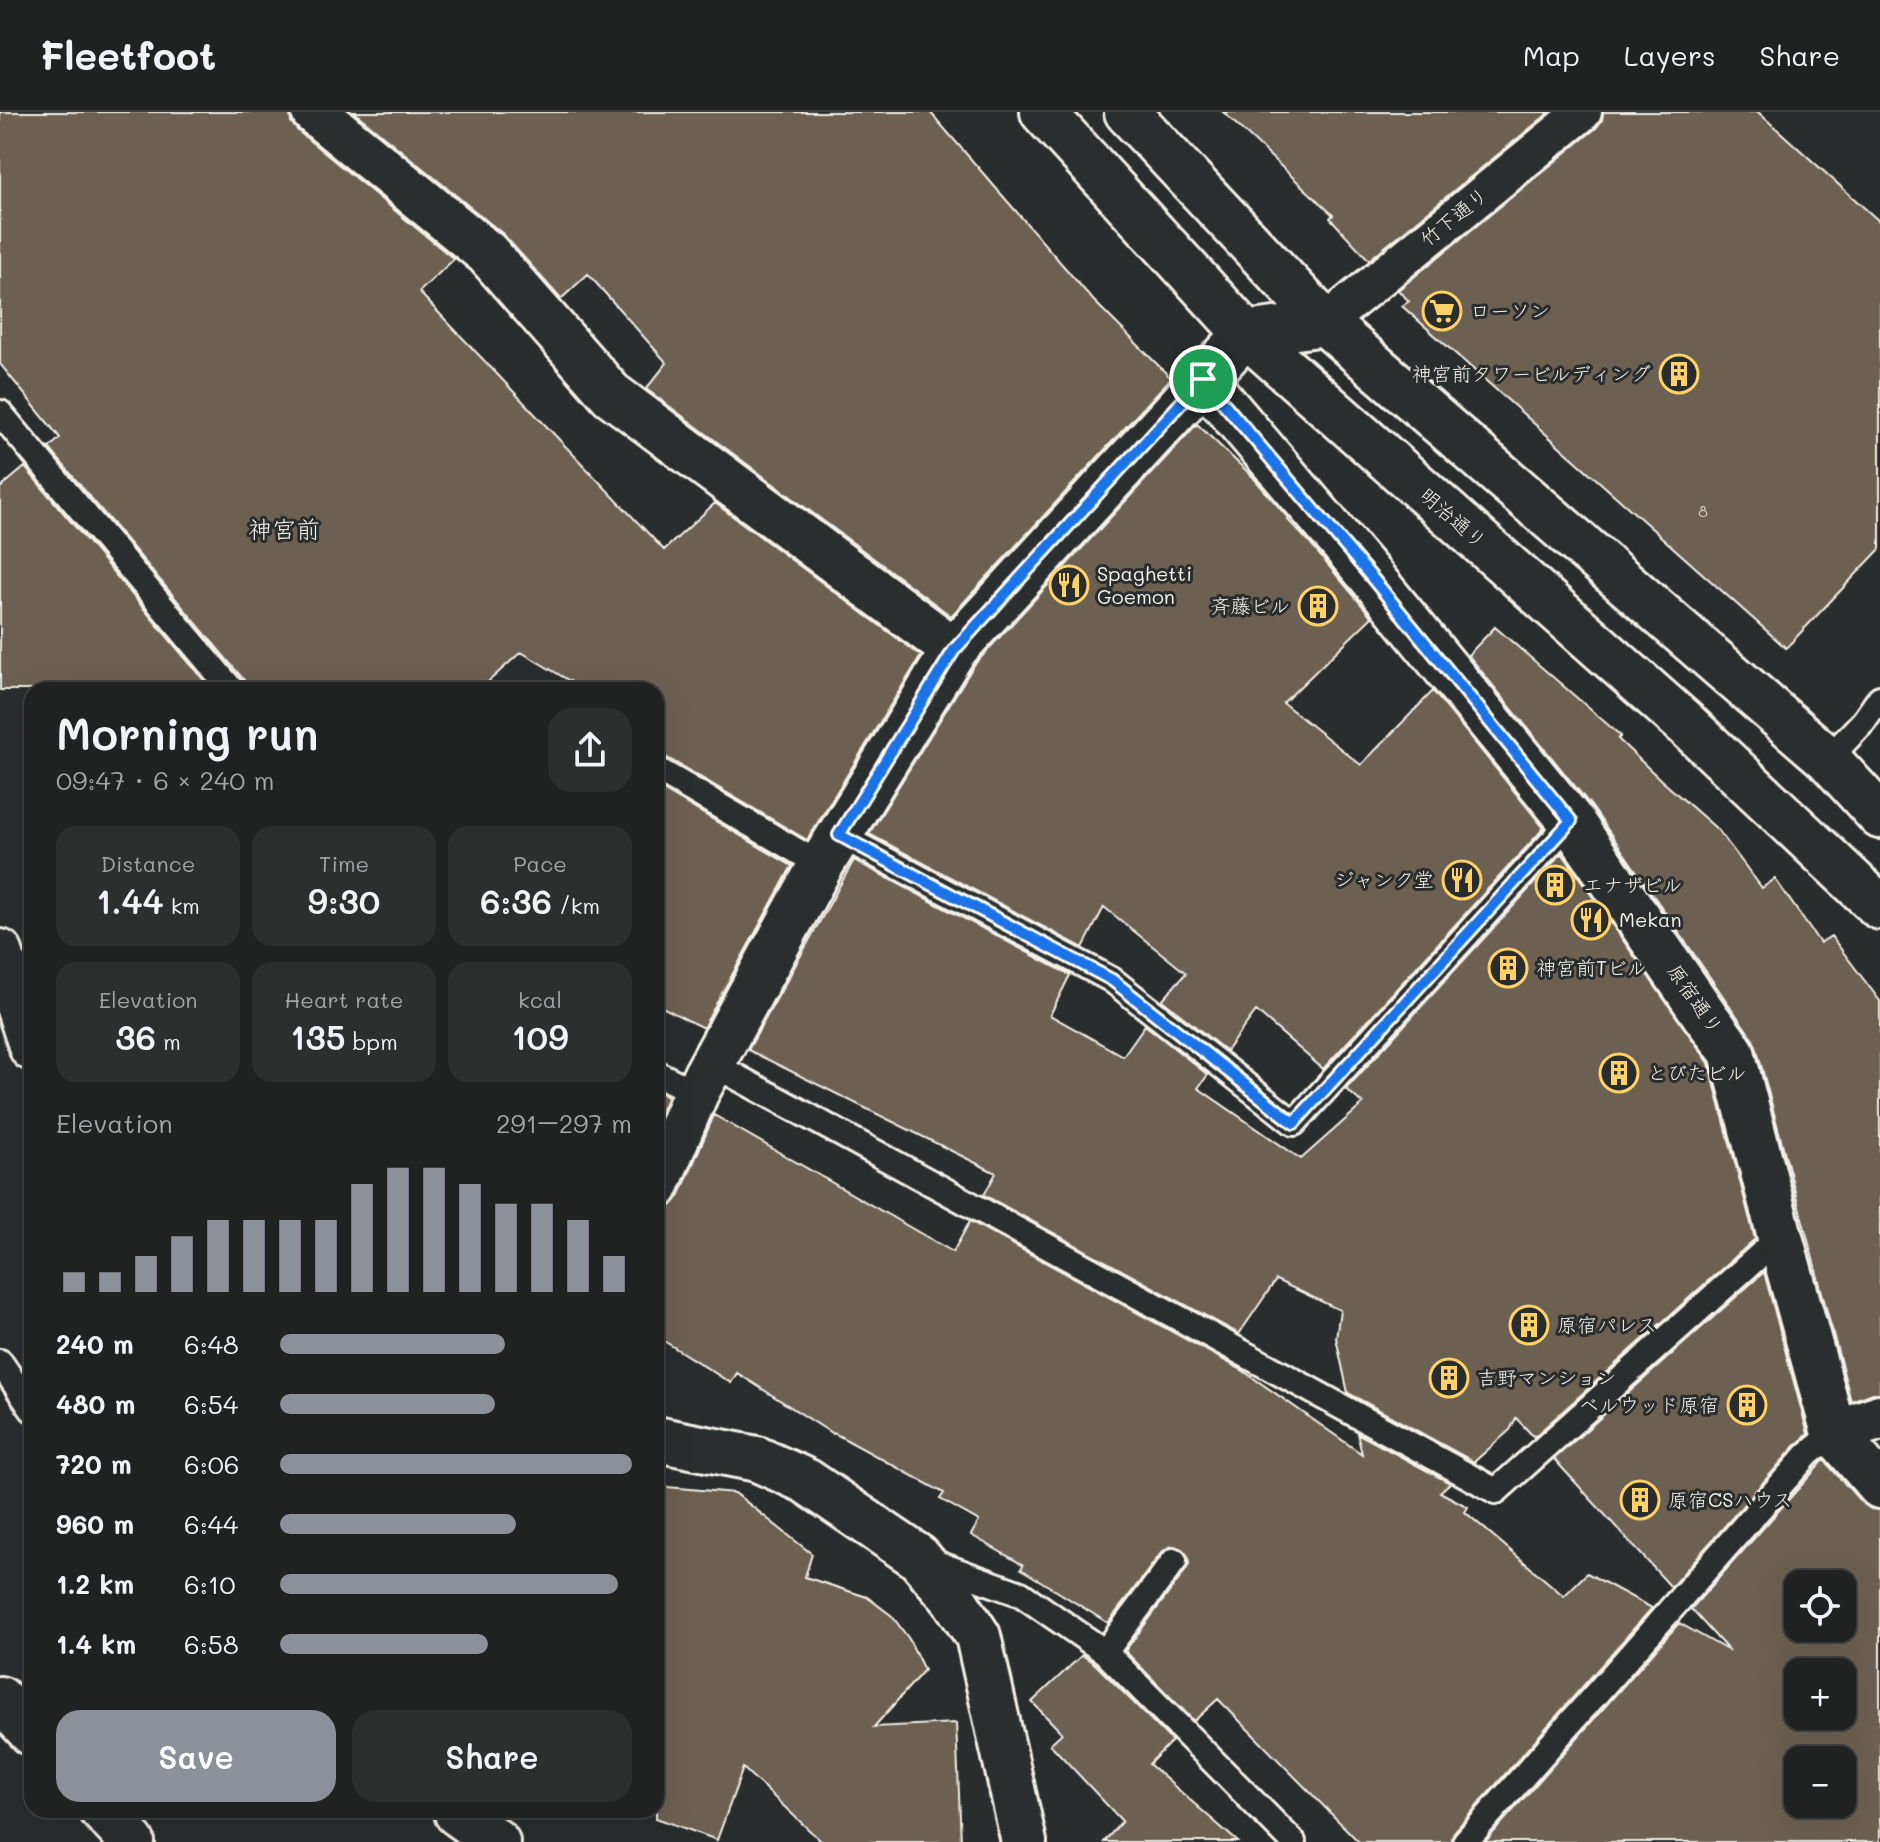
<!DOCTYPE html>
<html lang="en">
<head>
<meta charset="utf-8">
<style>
	:root { --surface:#202222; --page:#2d2f2f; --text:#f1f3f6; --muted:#a2a4a5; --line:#3d3f40; --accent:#8c9099 }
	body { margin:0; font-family:Mali,"Klee One",sans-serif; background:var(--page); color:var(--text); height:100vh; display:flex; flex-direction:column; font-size:30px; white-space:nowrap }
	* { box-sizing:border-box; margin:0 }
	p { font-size:26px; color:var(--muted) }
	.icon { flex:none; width:44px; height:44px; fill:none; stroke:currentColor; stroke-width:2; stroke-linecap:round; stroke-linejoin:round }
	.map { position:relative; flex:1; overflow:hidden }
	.drawer { position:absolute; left:24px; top:570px; width:640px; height:1136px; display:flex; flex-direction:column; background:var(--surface); border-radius:24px; box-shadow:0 8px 32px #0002,0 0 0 2px var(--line) }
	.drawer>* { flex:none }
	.tools { position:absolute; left:1784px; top:1458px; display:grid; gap:16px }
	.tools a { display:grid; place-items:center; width:72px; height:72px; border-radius:16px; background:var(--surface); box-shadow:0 8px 32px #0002,0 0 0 2px var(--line); font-size:40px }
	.pin { position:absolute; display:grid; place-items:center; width:68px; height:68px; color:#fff; margin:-34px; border:4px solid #fff; border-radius:50%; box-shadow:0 2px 8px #0007 }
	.round { display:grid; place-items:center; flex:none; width:84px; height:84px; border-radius:24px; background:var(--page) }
	.overview { display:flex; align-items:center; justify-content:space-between; height:136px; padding:0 32px }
	h1 { font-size:44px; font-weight:600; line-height:60px }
	.stats { display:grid; grid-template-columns:repeat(3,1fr); gap:12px; height:136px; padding:8px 32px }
	.stats div { display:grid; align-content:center; border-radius:20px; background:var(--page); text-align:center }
	.stats b { font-size:34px; font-weight:600 }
	.stats small { font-size:22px; font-weight:400 }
	.stats p { font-size:22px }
	.chart { height:224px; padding:16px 32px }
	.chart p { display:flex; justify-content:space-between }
	.chart svg { width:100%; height:144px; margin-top:8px; stroke:var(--accent); stroke-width:6 }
	.primary-button { display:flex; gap:16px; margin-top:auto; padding:16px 32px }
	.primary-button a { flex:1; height:92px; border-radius:24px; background:var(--accent); color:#fff; font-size:32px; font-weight:600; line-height:92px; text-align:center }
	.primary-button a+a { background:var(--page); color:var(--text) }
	ul { padding:0 32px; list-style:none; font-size:26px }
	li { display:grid; grid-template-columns:128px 96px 1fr; align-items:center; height:60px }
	li i { height:20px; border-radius:10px; background:var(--accent) }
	header { display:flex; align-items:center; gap:48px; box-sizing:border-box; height:112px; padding:0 40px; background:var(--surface); border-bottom:2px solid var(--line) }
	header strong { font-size:38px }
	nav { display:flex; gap:44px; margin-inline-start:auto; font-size:28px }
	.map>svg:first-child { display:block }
	.building { fill:#6c6153; stroke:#f4f1e8; stroke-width:2; fill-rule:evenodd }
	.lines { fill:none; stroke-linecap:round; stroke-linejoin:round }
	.service-casing { stroke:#f4f1e8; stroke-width:30 }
	.pedestrian-casing { stroke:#f4f1e8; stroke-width:42 }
	.minor-casing { stroke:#f4f1e8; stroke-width:50 }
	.primary-casing { stroke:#f4f1e8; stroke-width:50 }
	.service { stroke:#2a2d2e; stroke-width:24 }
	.pedestrian { stroke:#2a2d2e; stroke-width:36 }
	.minor { stroke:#2a2d2e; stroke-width:44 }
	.primary { stroke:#2a2d2e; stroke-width:44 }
	.route-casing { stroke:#fff; stroke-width:16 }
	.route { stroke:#1a73e8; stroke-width:10 }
	.labels { text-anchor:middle; stroke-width:6; stroke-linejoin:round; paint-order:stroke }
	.number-label { font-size:16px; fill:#d2cdc3 }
	.street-label { font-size:20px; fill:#f4f1e8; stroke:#2a2d2e }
	.poi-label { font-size:20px; fill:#f4f1e8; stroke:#2a2d2e; text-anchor:start }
	.quarter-label { font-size:24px; fill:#f4f1e8; stroke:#2a2d2e }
</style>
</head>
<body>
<header>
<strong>Fleetfoot</strong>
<nav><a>Map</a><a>Layers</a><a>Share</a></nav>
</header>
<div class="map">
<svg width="1880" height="1730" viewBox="0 0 1880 1730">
	<rect width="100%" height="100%" fill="#2a2d2e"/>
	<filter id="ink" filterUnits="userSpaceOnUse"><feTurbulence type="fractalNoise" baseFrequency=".0125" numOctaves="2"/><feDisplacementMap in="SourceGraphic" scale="16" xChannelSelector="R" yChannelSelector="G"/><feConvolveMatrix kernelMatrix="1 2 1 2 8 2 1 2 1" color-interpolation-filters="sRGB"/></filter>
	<g filter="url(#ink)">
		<path class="building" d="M0 0H290L291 10 298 19 454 147 419 180 664 438 715 391 921 544 807 728 664 644 656 642V578H585L521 540 479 578H247L244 568 49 336 60 326 0 252Z
			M354 0H930L1093 188 1171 266 951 504 646 277 667 251 588 162 561 187 503 122Z
			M1223 0H1550L1369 148 1330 106 1333 103Z
			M1603 0H1758L1880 110V437L1786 536 1402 194 1409 189 1398 178 1596 16 1602 8Z
			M1197 312 1253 365 1289 407 1288 408 1307 428 1372 505 1283 591 1361 653 1433 579 1544 716 1323 957 1256 899 1226 939 1162 888 1186 861 1104 795 1083 836 869 722 974 553Z
			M25 355 212 578H0V376Z
			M1495 515 1621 624 1618 627 1661 668 1718 718 1762 776 1775 767 1820 831 1831 824 1880 889V1281H1872L1851 1289 1756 934 1752 926 1592 695 1468 543Z
			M656 674 792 754 703 916 656 892Z
			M1562 741 1709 951 1755 1127 1534 1325 1516 1306 1510 1318 1474 1350 1348 1281 1336 1226 1340 1198 1276 1168 1239 1222 984 1083 996 1061 748 938 854 748 1070 863 1050 903 1123 944 1145 913 1208 963 1198 976 1301 1047 1363 992 1346 977Z
			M656 978 668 984 656 1011Z
			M714 1003 953 1140 970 1109 1242 1258 1362 1342 1357 1321 1450 1371 1440 1380 1468 1395 1465 1400 1564 1484 1587 1461 1652 1496 1454 1720 1450 1730H1359L1218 1587 1194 1609 1125 1539 1186 1458 1189 1452 1188 1444 1182 1437 1175 1434 1169 1435 1162 1440 1108 1511 1021 1457 1023 1453 971 1423 979 1409 940 1387 944 1381 834 1321 833 1322 737 1261 731 1271 656 1224V1100L670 1095 679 1085Z
			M1764 1160 1808 1322 1797 1332 1671 1475 1554 1347Z
			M1824 1348 1861 1390 1871 1397 1880 1398V1730H1485L1679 1511 1729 1539 1691 1497ZM1798 1472H1842V1516H1798ZM1798 1560H1842V1604H1798ZM1798 1648H1842V1692H1798Z
			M656 1374 735 1381 812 1442 805 1465 867 1485 892 1504 909 1527 924 1558 874 1615 956 1611 961 1730H822L743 1656 717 1728 656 1706Z
			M1082 1543 1095 1552 1172 1629 1149 1652 1238 1730H1104L1122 1709 1050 1632 1062 1621 1032 1590Z"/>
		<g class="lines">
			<g class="service-casing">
				<path id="service" d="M0 301 232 578
					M1828 647 1864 609 1880 586
					M656 657 821 753
					M839 723 1112 868 1294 1011 1571 709
					M711 951 1496 1379 1780 1125
					M656 961 696 981
					M0 1250 32 1297
					M930 1449 1021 1482 1105 1540 1293 1730
					M1105 1540 1174 1449
					M1465 1730 1808 1342 1834 1321"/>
			</g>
			<g class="pedestrian-casing">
				<path id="pedestrian" d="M1325 211 1583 0"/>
			</g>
			<g class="minor-casing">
				<path id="minor" d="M314 0 487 141 611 282 954 538
					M1203 267 1373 467 1571 709 1706 905 1732 940 1780 1125 1834 1321 1880 1374
					M0 840 32 936
					M656 1075 696 981 821 753 954 538 1246 222 1325 211
					M1834 1321 1880 1305
					M656 1327 757 1347 806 1369 918 1445 953 1486 978 1524 1024 1730
					M0 1587 32 1621
					M102 1698 132 1730
					M457 1698V1701L497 1730"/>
			</g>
			<g class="primary-casing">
				<path id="primary" d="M1043 0 1246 222 1685 611 1880 795
					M1127 0 1325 211 1828 647 1880 704"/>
			</g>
			<use href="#service" class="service"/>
			<use href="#pedestrian" class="pedestrian"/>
			<use href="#minor" class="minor"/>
			<use href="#primary" class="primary"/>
		</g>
	</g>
	<g class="lines" filter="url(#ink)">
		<g class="route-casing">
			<path id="route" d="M1203 267 1373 467 1571 709 1294 1011 1112 868 839 723 954 538Z"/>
		</g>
		<use href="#route" class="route"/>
	</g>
	<defs>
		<g id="supermarket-ring" transform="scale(2)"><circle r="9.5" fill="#2a2d2e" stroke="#ffd166" stroke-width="1.5"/><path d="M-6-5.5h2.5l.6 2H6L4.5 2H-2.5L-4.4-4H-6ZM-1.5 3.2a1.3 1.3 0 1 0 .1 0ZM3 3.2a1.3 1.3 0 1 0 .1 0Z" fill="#ffd166"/></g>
		<g id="building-ring" transform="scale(2)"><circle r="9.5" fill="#2a2d2e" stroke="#ffd166" stroke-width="1.5"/><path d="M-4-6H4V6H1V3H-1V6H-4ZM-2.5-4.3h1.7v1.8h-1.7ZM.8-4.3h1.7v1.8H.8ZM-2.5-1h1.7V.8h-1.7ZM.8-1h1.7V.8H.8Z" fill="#ffd166"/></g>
		<g id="restaurant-ring" transform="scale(2)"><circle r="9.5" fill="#2a2d2e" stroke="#ffd166" stroke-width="1.5"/><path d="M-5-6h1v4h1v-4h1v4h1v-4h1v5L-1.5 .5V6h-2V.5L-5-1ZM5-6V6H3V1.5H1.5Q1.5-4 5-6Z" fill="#ffd166"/></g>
	</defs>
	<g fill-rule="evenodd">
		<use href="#supermarket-ring" x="1442" y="199"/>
		<use href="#building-ring" x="1679" y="262"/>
		<use href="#restaurant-ring" x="1069" y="473"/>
		<use href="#building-ring" x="1318" y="494"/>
		<use href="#restaurant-ring" x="1462" y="768"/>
		<use href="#building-ring" x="1555" y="773"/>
		<use href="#restaurant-ring" x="1591" y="808"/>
		<use href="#building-ring" x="1508" y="856"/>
		<use href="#building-ring" x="1619" y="961"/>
		<use href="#building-ring" x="1529" y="1213"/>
		<use href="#building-ring" x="1449" y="1266"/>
		<use href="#building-ring" x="1747" y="1293"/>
		<use href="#building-ring" x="1640" y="1388"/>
	</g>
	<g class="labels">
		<g class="number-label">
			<text x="1703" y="405">8</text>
		</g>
		<g class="street-label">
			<text transform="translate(1454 105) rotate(-39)" y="7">竹下通り</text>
			<text transform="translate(1453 406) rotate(41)" y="7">明治通り</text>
			<text transform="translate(1695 887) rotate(55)" y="7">原宿通り</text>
		</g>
		<g class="poi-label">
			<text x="1470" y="206">ローソン</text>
			<text x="1651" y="269" text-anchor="end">神宮前タワービルディング</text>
			<text x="1097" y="469">Spaghetti<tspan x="1097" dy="23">Goemon</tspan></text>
			<text x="1290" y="501" text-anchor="end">斉藤ビル</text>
			<text x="1434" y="775" text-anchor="end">ジャンク堂</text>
			<text x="1583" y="780">エナザビル</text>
			<text x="1619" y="815">Mekan</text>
			<text x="1536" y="863">神宮前Tビル</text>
			<text x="1647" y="968">とびたビル</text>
			<text x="1557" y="1220">原宿パレス</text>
			<text x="1477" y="1273">吉野マンション</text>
			<text x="1719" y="1300" text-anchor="end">ベルウッド原宿</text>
			<text x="1668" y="1395">原宿CSハウス</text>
		</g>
		<g class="quarter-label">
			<text x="284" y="426">神宮前</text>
		</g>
	</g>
</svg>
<div class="tools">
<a><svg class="icon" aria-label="locate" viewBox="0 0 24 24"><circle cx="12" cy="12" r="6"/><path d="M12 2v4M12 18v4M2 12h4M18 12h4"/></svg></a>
<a>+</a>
<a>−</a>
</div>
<div class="pin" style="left:1203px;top:267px;background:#1e9e55"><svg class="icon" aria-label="arrive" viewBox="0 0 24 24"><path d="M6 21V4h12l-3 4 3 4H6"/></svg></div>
<section class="drawer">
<div class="overview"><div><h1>Morning run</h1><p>09:47 · 6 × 240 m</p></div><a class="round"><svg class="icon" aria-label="share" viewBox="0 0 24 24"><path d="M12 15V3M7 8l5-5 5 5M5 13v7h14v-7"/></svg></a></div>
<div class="stats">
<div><p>Distance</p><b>1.44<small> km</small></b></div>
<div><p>Time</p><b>9:30</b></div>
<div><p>Pace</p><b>6:36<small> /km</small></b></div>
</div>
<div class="stats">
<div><p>Elevation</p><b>36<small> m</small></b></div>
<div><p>Heart rate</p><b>135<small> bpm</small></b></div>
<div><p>kcal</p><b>109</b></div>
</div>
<div class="chart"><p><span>Elevation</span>291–297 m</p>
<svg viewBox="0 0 160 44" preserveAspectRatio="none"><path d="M5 44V38M15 44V38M25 44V33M35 44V27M45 44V22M55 44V22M65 44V22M75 44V22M85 44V11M95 44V6M105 44V6M115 44V11M125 44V17M135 44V17M145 44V22M155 44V33"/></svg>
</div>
<ul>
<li><b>240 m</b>6:48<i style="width:64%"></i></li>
<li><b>480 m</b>6:54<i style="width:61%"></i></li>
<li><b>720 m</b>6:06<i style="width:100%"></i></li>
<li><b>960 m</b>6:44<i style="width:67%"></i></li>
<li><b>1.2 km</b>6:10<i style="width:96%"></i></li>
<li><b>1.4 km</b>6:58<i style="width:59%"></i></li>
</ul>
<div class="primary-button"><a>Save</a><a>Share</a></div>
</section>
</div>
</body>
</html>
